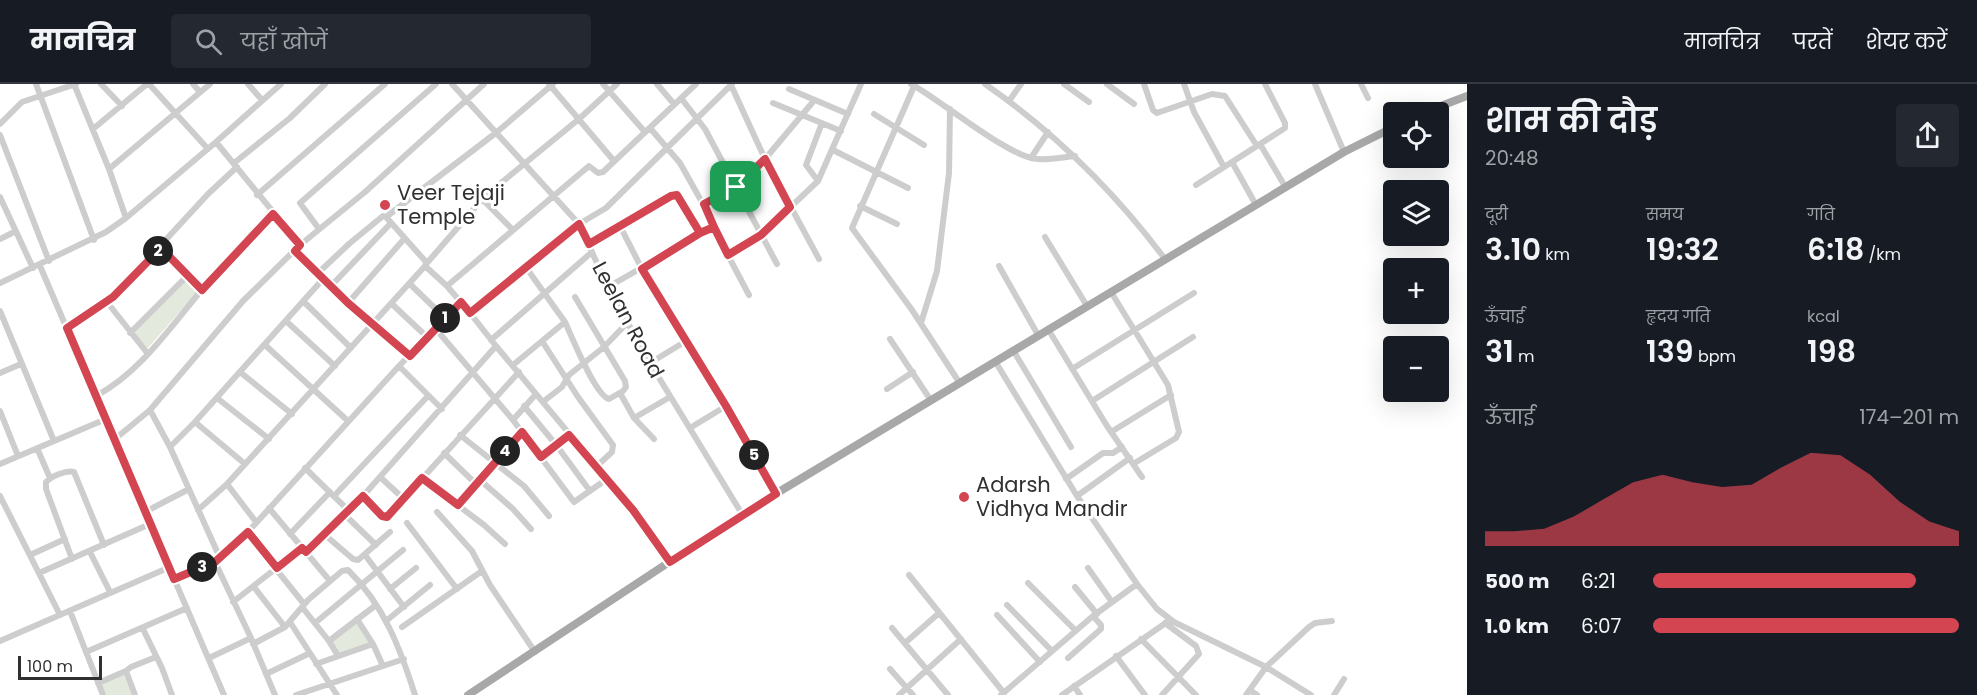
<!DOCTYPE html>
<html lang="hi">
<head>
<meta charset="utf-8">
<style>
	:root { --surface:#171b24; --page:#242831; --text:#f1f3f6; --muted:#9ea1a6; --line:#363941; --accent:#d44552 }
	body { margin:0; font-family:Poppins,"Noto Sans Devanagari",sans-serif; background:var(--page); color:var(--text); height:100vh; display:flex; flex-direction:column; font-size:22px; white-space:nowrap }
	* { box-sizing:border-box; margin:0 }
	p { font-size:20px; color:var(--muted) }
	.icon { flex:none; width:33px; height:33px; fill:none; stroke:currentColor; stroke-width:2; stroke-linecap:round; stroke-linejoin:round }
	.map { position:relative; flex:1; overflow:hidden }
	.panel { display:flex; flex-direction:column; background:var(--surface); width:510px }
	.panel>* { flex:none }
	.buttons { position:absolute; left:1383px; top:18px; display:grid; gap:12px }
	.buttons a { display:grid; place-items:center; width:66px; height:66px; border-radius:6px; background:var(--surface); box-shadow:0 6px 24px #0002; font-size:30px }
	.scale { position:absolute; left:18px; bottom:15px; width:84px; box-sizing:border-box; padding-left:6px; border:3px solid #303030; border-top:0; font-size:16px; line-height:21px; white-space:nowrap; color:#303030; -webkit-text-stroke:4px #fff; paint-order:stroke }
	.pin { position:absolute; display:grid; place-items:center; width:51px; height:51px; color:#fff; margin:-26px; border-radius:12px; box-shadow:0 3px 9px #0006 }
	.km { position:absolute; width:30px; height:30px; margin:-15px; border-radius:50%; background:#222; color:#fff; font-size:16px; line-height:30px; text-align:center }
	.round { display:grid; place-items:center; flex:none; width:63px; height:63px; border-radius:6px; background:var(--page) }
	.summary { display:flex; align-items:center; justify-content:space-between; height:102px; padding:0 18px }
	h1 { font-size:33px; font-weight:600; line-height:45px }
	.figures { display:grid; grid-template-columns:repeat(3,1fr); gap:9px; height:102px; padding:6px 18px }
	.figures div { display:grid; align-content:center }
	.figures b { font-size:30px; font-weight:600 }
	.figures small { font-size:16px; font-weight:400 }
	.figures p { font-size:16px }
	.chart { height:168px; padding:12px 18px }
	.chart p { display:flex; justify-content:space-between }
	.chart svg { width:100%; height:108px; margin-top:6px; fill:var(--accent); opacity:.7 }
	ul { padding:0 18px; list-style:none; font-size:20px }
	li { display:grid; grid-template-columns:96px 72px 1fr; align-items:center; height:45px }
	li i { height:15px; border-radius:8px; background:var(--accent) }
	header { display:flex; align-items:center; gap:36px; box-sizing:border-box; height:84px; padding:0 30px; background:var(--surface); border-bottom:2px solid var(--line) }
	header strong { font-size:28px }
	nav { display:flex; gap:33px; margin-inline-start:auto; font-size:21px }
	.search { width:420px; height:54px; background:var(--page); display:flex; align-items:center; gap:15px; box-sizing:border-box; padding:0 21px; border-radius:6px; color:var(--muted); font-size:22px }
	main { display:flex; flex:1; min-height:0 }
	.map>svg:first-child { display:block }
	.green { fill:#e3e9dd }
	.lines { fill:none; stroke-linecap:round; stroke-linejoin:round }
	.minor { stroke:#cdcdcd; stroke-width:6 }
	.major { stroke:#a8a8a8; stroke-width:8 }
	.route-casing { stroke:#fff; stroke-width:12 }
	.route { stroke:#d44552; stroke-width:8 }
	.poi-dot { fill:#d44552; stroke:#fff; stroke-width:2 }
	.labels { text-anchor:middle; stroke-width:6; stroke-linejoin:round; paint-order:stroke }
	.poi-label { font-size:21px; fill:#303030; stroke:#fff; text-anchor:start }
	.street-label { font-size:21px; fill:#303030; stroke:#fff }
</style>
</head>
<body>
<header>
<strong>मानचित्र</strong>
<div class="search"><svg class="icon" aria-label="search" viewBox="0 0 24 24"><circle cx="10" cy="10" r="6"/><path d="M15 15l6 6"/></svg>यहाँ खोजें</div>
<nav><a>मानचित्र</a><a>परतें</a><a>शेयर करें</a></nav>
</header>
<main>
<div class="map">
<svg width="1467" height="611" viewBox="0 0 1467 611">
	<rect width="100%" height="100%" fill="#fff"/>
	<path class="green" d="M185 195 198 207 146 266 134 248Z
		M357 535 373 560 338 572 329 557Z
		M124 590 132 611H106L101 599Z"/>
	<g class="lines">
		<path class="minor" d="M36 0 94 156
			M74 0 109 85 126 134
			M101 0 122 22
			M149 0 208 65
			M193 0 200 8
			M248 0 262 16
			M452 0 579 140 608 203 650 279 742 430
			M549 0 614 77
			M603 0 645 48
			M657 0 674 20
			M911 0C941 16 1009 74 1038 75 1050 76 1063 73 1075 72
			M915 0 852 144 912 226 959 298
			M985 0C1054 48 1114 107 1165 175
			M1064 0 1089 18
			M1107 0 1134 20
			M1144 0 1153 26 1157 29 1212 10 1225 12 1257 62
			M1184 0 1194 28 1224 83
			M1315 0 1344 68
			M1361 0 1368 14
			M731 1 765 75 819 175
			M789 5 848 30
			M681 14 705 45 777 180
			M1009 17 1021 0
			M773 19 841 47
			M874 30 924 61
			M0 40 22 18 76 0
			M650 44 680 79 703 120 713 143 749 211
			M93 45 147 0
			M0 51 49 177
			M216 58 300 161
			M1260 60 1286 104
			M833 66 908 104
			M1031 74 1048 48
			M1232 78 1256 121
			M234 79 290 34 325 0
			M109 85 210 0
			M818 97 806 81 822 39
			M1196 101 1285 44V39L1265 0
			M257 111 385 0
			M0 113 33 184
			M482 115 513 146
			M703 120 736 103 765 75 812 19
			M860 122 897 140
			M386 133 497 48 553 0
			M620 142 642 185 726 322 776 410
			M319 145 300 119 436 0
			M1045 153 1087 222
			M0 155 16 147
			M589 160 674 111 680 112 700 149
			M161 163 202 206
			M295 167 317 190 350 159 383 132 386 133 427 179 425 182 447 202 470 229 496 262 633 426 670 478
			M728 171 761 151 818 97 861 0
			M427 179 485 112 579 35 617 0
			M40 182 224 611
			M999 182 1038 251
			M320 193 410 272
			M0 199 106 148 126 134 216 58 281 0
			M410 200 445 234
			M331 202 391 139
			M447 202 589 82 598 89 603 88 696 0
			M608 203 713 143
			M1111 208 1168 301 1179 348 1176 354 1133 380
			M303 217 351 264
			M107 218 148 270
			M348 219 404 155
			M392 220 427 253
			M0 227 54 357
			M470 229 579 140 606 124 732 0
			M286 237 335 282
			M565 238C572 253 595 311 609 315L623 307 626 303 625 297 575 213
			M921 239 937 187 949 89 950 25
			M67 244 113 213 208 110 237 83
			M435 244 513 336 574 418 607 395
			M1048 245 1107 342 1142 393
			M130 249 188 191
			M890 255 930 315
			M491 256 592 168
			M542 257 578 313 613 361 612 368 597 382
			M265 261 348 337
			M1013 266 1071 363
			M995 277 1077 412 1137 500 1157 525 1174 538 1266 583 1311 611
			M650 279 686 257
			M513 281 565 238 525 182
			M399 282 442 325
			M1072 285 1194 209
			M240 288 292 330
			M0 289 21 280
			M887 305 913 288
			M620 309 634 334 654 355
			M96 312C140 288 169 245 200 208 223 181 249 156 273 130
			M217 314 269 355
			M544 317 562 303 569 291 604 263 628 238
			M1092 317 1193 253
			M524 322 557 362 590 407
			M150 326 170 363 220 474
			M0 327 18 372
			M634 334 670 313
			M513 336 536 310
			M195 338 245 380
			M690 344 726 322
			M1111 348 1171 311
			M460 351 524 402 549 432
			M115 355 150 326 243 217 300 161 365 108 484 0
			M170 363 195 338 323 195
			M37 364 50 394
			M444 369 476 400
			M541 373 569 351
			M0 380 106 335
			M305 384 349 427
			M380 393 404 415
			M422 394 484 441 505 460
			M1066 395 1103 369H1113L1122 363
			M480 396 513 425 531 445
			M227 400 256 438
			M0 412 60 531
			M334 412 428 312
			M363 412 382 432 389 431 519 288
			M1077 412 1130 374
			M458 421 522 348
			M269 424 330 497
			M198 426 227 400 425 182
			M145 428 189 405
			M437 428 472 467 490 501 535 568
			M345 431 376 461
			M407 439 457 505
			M247 449 304 520
			M290 450 330 408
			M325 451 353 475 358 476 390 448
			M90 468 110 508
			M306 468 363 412 496 262
			M30 471 65 455
			M365 471 404 523
			M72 475 46 405V398C52 392 66 386 74 388L104 461
			M215 478 251 554 275 611
			M1088 484 1112 518
			M39 489 150 440
			M909 491 1004 609
			M174 495 215 478 247 449 399 282 461 218
			M1028 499 1076 547
			M254 503 285 543
			M1075 503 1097 530
			M390 505 416 484
			M233 518 302 464
			M1007 521 1052 567
			M302 523 329 557 338 572
			M70 527 103 611
			M997 531 1040 578
			M357 535 373 560 383 582
			M386 537 430 501
			M290 538 337 611
			M315 539 403 466
			M402 543 482 487
			M892 544 948 611
			M143 545 162 584 172 611
			M1141 555 1196 611
			M0 557 170 483
			M329 557 376 521
			M905 559 939 529
			M253 560 285 543 308 516 342 487 348 486C384 521 400 564 415 611
			M86 568 187 524
			M1116 572 1145 611
			M209 574 251 554
			M1068 574 1101 545V541L1093 532
			M316 580 373 560
			M890 585 913 611
			M266 590 308 570
			M98 599 126 587
			M1074 602 1080 611
			M1250 606 1257 611
			M135 611 126 587 131 583 156 573
			M296 611 404 575
			M899 611 961 555
			M1001 611 1093 532 1137 500
			M1062 611 1170 536
			M1162 611 1199 570 1196 562 1165 539
			M1246 611 1266 583 1309 543 1315 539 1332 537
			M1334 611 1344 595"/>
		<path class="major" d="M1425 28 1467 12
			M468 611 742 430 1344 68 1394 43"/>
	</g>
	<g class="lines">
		<g class="route-casing">
			<path id="route" d="M736 103 704 120 714 143 700 149 677 111 671 112 589 160 579 140 470 229 461 218 410 272 348 219 295 167 300 161 273 130 202 206 161 164 113 213 67 244 174 495 215 478 248 448 277 484 302 464 306 468 363 412 382 432 387 433 422 394 458 421 522 348 541 373 569 351 633 426 670 478 776 410 726 322 642 185 700 149 714 143 728 171 761 151 790 123 765 75 736 103"/>
		</g>
		<use href="#route" class="route"/>
	</g>
	<g class="poi-dot">
		<circle cx="385" cy="121" r="6"/>
		<circle cx="964" cy="413" r="6"/>
	</g>
	<g class="labels">
		<g class="poi-label">
			<text x="397" y="116">Veer Tejaji<tspan x="397" dy="24">Temple</tspan></text>
			<text x="976" y="408">Adarsh<tspan x="976" dy="24">Vidhya Mandir</tspan></text>
		</g>
		<g class="street-label">
			<text transform="translate(628 236) rotate(62)" y="7">Leelan Road</text>
		</g>
	</g>
</svg>
<div class="buttons">
<a><svg class="icon" aria-label="locate" viewBox="0 0 24 24"><circle cx="12" cy="12" r="6"/><path d="M12 2v4M12 18v4M2 12h4M18 12h4"/></svg></a>
<a><svg class="icon" aria-label="layers" viewBox="0 0 24 24"><path d="M12 4l9 5-9 5-9-5zM3 14l9 5 9-5"/></svg></a>
<a>+</a>
<a>−</a>
</div>
<div class="scale">100 m</div>
<div class="pin" style="left:736px;top:103px;background:#1e9e55"><svg class="icon" aria-label="arrive" viewBox="0 0 24 24"><path d="M6 21V4h12l-3 4 3 4H6"/></svg></div>
<b class="km" style="left:445px;top:234px">1</b>
<b class="km" style="left:158px;top:167px">2</b>
<b class="km" style="left:202px;top:483px">3</b>
<b class="km" style="left:505px;top:367px">4</b>
<b class="km" style="left:754px;top:371px">5</b>
</div>
<section class="panel">
<div class="summary"><div><h1>शाम की दौड़</h1><p>20:48</p></div><a class="round"><svg class="icon" aria-label="share" viewBox="0 0 24 24"><path d="M12 15V3M7 8l5-5 5 5M5 13v7h14v-7"/></svg></a></div>
<div class="figures">
<div><p>दूरी</p><b>3.10<small> km</small></b></div>
<div><p>समय</p><b>19:32</b></div>
<div><p>गति</p><b>6:18<small> /km</small></b></div>
</div>
<div class="figures">
<div><p>ऊँचाई</p><b>31<small> m</small></b></div>
<div><p>हृदय गति</p><b>139<small> bpm</small></b></div>
<div><p>kcal</p><b>198</b></div>
</div>
<div class="chart"><p><span>ऊँचाई</span>174–201 m</p>
<svg viewBox="0 0 160 44" preserveAspectRatio="none"><path d="M0 44V38L10 38L20 37L30 32L40 25L50 18L60 15L70 18L80 20L90 19L100 12L110 6L120 7L130 15L140 26L150 34L160 38V44z"/></svg>
</div>
<ul>
<li><b>500 m</b>6:21<i style="width:86%"></i></li>
<li><b>1.0 km</b>6:07<i style="width:100%"></i></li>
</ul>
</section>
</main>
</body>
</html>
